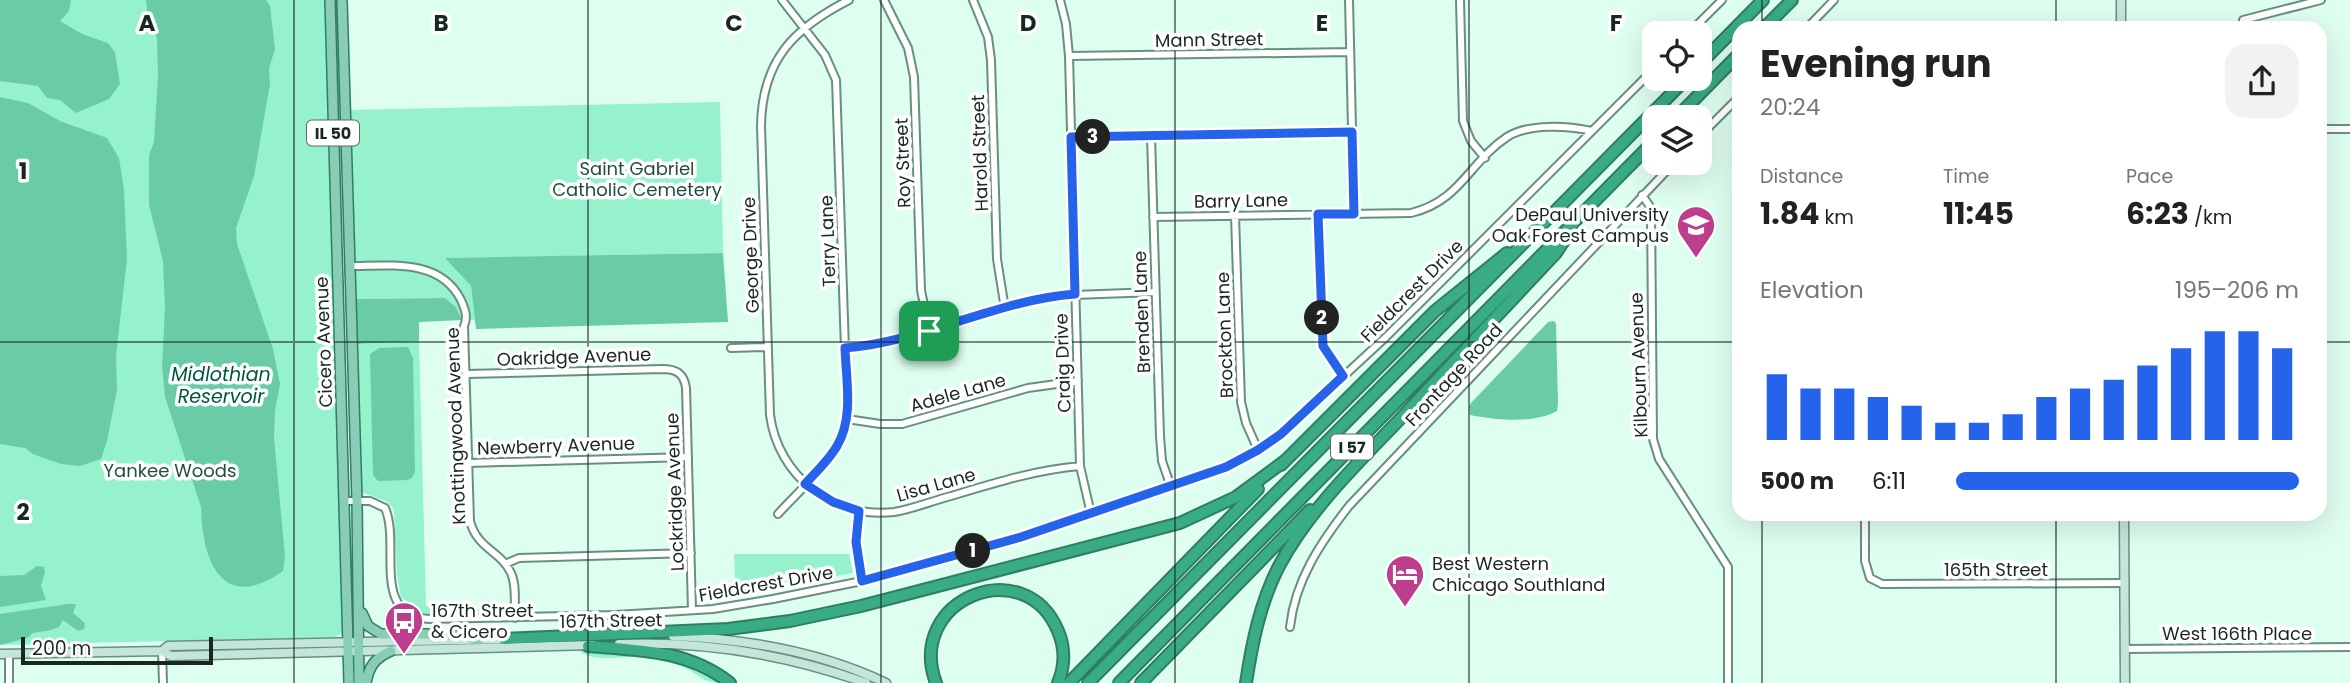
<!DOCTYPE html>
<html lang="en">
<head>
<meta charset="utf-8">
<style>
	:root { --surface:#fff; --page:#f2f2f2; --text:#222; --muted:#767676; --accent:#2563eb }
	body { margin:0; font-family:Poppins,sans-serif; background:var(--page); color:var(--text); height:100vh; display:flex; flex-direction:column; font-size:26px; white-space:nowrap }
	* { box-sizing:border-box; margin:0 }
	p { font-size:23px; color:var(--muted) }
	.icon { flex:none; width:38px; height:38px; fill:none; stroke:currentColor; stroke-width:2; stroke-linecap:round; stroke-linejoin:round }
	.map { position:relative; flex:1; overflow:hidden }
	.side { position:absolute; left:1732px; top:21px; width:595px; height:500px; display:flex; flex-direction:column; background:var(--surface); border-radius:21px; box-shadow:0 7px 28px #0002 }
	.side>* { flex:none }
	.buttons { position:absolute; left:1642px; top:21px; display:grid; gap:14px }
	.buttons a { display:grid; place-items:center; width:70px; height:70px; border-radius:14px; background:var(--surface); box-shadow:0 7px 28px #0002; font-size:35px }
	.scale { position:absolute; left:21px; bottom:18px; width:192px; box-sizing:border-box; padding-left:7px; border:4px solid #182821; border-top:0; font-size:19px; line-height:24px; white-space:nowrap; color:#182821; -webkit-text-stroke:5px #fff; paint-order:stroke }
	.pin { position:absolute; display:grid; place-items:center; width:60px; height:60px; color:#fff; margin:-30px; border-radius:14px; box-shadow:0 4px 10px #0006 }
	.km { position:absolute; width:35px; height:35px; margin:-18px; border-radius:50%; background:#222; color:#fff; font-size:19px; line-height:35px; text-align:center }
	.round { display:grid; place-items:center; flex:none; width:74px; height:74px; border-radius:21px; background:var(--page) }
	.overview { display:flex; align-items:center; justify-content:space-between; height:119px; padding:0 28px }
	h1 { font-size:38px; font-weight:700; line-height:52px }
	.metrics { display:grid; grid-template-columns:repeat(3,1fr); gap:10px; height:119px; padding:7px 28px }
	.metrics div { display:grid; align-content:center }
	.metrics b { font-size:30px; font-weight:700 }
	.metrics small { font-size:19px; font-weight:400 }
	.metrics p { font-size:19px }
	.chart { height:196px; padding:14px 28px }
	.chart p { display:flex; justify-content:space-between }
	.chart svg { width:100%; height:126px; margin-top:7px; stroke:var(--accent); stroke-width:6 }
	ul { padding:0 28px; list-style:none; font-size:23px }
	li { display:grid; grid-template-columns:112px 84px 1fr; align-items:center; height:52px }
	li i { height:18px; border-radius:9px; background:var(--accent) }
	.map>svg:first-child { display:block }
	.green { fill:#96f1cd }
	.forest { fill:#6acca7 }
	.water { fill:#6acca6 }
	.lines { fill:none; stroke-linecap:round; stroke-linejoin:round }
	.minor-casing { stroke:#698f7f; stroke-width:10 }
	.secondary-casing { stroke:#698f7f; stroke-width:11 }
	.primary-casing { stroke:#2e7e62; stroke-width:12 }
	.motorway-casing { stroke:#2e7e62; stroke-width:14 }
	.minor { stroke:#fff; stroke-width:6 }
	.secondary { stroke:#c4e6da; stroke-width:8 }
	.primary { stroke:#89cdb6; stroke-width:9 }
	.motorway { stroke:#3aac85; stroke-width:10 }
	.route-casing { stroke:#fff; stroke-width:14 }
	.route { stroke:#2563eb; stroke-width:9 }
	.grid { fill:none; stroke:#182821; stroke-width:2; stroke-opacity:0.55 }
	.labels { text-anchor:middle; stroke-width:7; stroke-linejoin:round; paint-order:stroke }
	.shield { fill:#fff; stroke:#5d6864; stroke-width:2 }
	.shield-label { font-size:16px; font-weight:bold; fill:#182821 }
	.street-label { font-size:18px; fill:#182821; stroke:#fff }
	.park-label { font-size:18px; fill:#224c3c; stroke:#fff }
	.poi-label { font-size:18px; fill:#182821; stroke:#fff; text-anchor:start }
	.water-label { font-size:19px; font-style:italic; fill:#00573f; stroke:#fff }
	.grid-label { font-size:23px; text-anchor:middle; font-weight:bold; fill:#182821; stroke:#fff; stroke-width:7; stroke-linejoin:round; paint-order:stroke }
</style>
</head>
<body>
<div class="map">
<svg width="2350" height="683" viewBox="0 0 2350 683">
	<rect width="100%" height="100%" fill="#defeef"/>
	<path class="green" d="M0 0H327L345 626 343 632 335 637 0 645Z
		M720 102 723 253 446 258 471 286 475 320H462L456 307 445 298 356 299 349 110Z
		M419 341 426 606 462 609 510 608 507 614H424L401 597 397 575 394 510 388 502 361 492 357 344Z
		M734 554H849L853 573 736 594Z
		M595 650C643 653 679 653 720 683 706 683 702 678 691 671 677 663 659 658 643 657 622 655 597 664 579 651Z"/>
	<path class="forest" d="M0 0H71L69 11 60 21 82 34 108 43 115 52 120 84 109 99 76 113 60 100 47 98 38 86 0 81Z
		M723 253 728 322 476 329 471 286 445 258Z
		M445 298 456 307 462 320 419 322V341L357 344 356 299Z
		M37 566 44 567 45 572 41 586 46 600 0 607V576L24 575Z
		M68 604H76L73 613 85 623 84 629 78 631 63 620 59 627 51 630 33 633 27 638 0 645V614Z"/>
	<path class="water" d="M146 0H266L270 6 275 49 269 68 270 84 254 176 236 228 237 244 273 349 280 384 275 411 274 438 285 556 283 571C222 614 202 561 201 507L165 397 162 366 165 308 163 261 149 205V155L154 142 158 77 157 39 148 19Z
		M0 97 28 103 60 121 107 138 119 158 124 190 127 259 116 356 117 390 107 441 101 459 80 466 61 464 33 454 25 448 0 444Z
		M1554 321 1556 324 1558 403 1557 411C1534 424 1495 420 1470 415L1469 407 1471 403 1548 322Z
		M408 347 413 358 415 472 412 478 408 480 378 481 373 475 370 354 379 348Z"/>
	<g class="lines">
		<g class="minor-casing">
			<path id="minor" d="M849 0C794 28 762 60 761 126L770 415C778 476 833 519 894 512 913 509 932 501 951 496 994 483 1035 470 1080 466
				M884 0 908 48 914 77 921 290 929 331
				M973 0 988 37 991 60 997 259 1005 309
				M1060 0 1066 24 1069 56 1080 466 1091 514
				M1349 0 1354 214
				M1460 0 1463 121 1471 141 1485 158
				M2243 20 2321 0
				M1807 28 1834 0
				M1689 33 1722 0
				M1069 56 1350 52
				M2320 129H2350
				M1151 136 1160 436 1162 461 1171 487
				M1071 137 1352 133
				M1699 137 1740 96
				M1642 195 1651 208 1653 439 1659 459 1728 567V683
				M1318 214 1323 346 1344 376
				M1235 215 1241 402 1246 423 1258 450
				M1153 217 1411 213C1461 201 1469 162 1507 137 1529 123 1568 126 1592 131
				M350 266C390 266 440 258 461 300 465 309 468 317 464 326L470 521C477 549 501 551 511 573 517 586 514 604 515 618
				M731 348 767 347
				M845 348 888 343 1047 296 1155 292
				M466 374 662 369C676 369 684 373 686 388L692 610
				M847 419 880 424H902L1028 388 1078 381
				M468 463 688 457
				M345 501H370L385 508C401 544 370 616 429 619L616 615 713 609 773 599 862 581 984 548 1091 514 1237 462 1281 434 1386 337 1654 69
				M859 511 856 542 862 581
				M778 514C805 484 845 453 847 410L836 80 825 55 782 0
				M1865 514V561L1870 578 1882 584 2124 583
				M505 564 519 558 691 553
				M1290 627C1295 580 1321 542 1349 506L1674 163
				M2125 649 2350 647
				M162 651 163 683
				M9 654V683"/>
		</g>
		<g class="secondary-casing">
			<path id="secondary" d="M2121 0V28
				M2124 514 2125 683
				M673 636C747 639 819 651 886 683
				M619 644C704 641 786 654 866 683
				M162 651 171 656 592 645
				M0 654 162 651 168 646 507 639"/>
		</g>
		<g class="primary-casing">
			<path id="primary" d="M330 0 349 683
				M342 0 357 501 359 683
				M362 613 368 626 381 634H427L464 636 479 640
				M366 683C369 666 375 658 391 651"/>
		</g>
		<g class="motorway-casing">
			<path id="motorway" d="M1764 28 1792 0
				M1699 65 1763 0
				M1677 117 1740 53
				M1281 465 1435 311 1507 253
				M504 639 728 629 790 621 861 606 1180 523 1236 497 1286 460
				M588 646C639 650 688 650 730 683
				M936 683C905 599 1025 551 1058 631 1065 647 1065 666 1058 683
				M1069 683 1258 489
				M1088 683 1686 79
				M1119 683 1654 141
				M1141 683 1310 510
				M1246 683C1252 643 1260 603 1279 566 1309 510 1357 464 1400 419 1452 363 1504 308 1556 253L1569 233"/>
		</g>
		<use href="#minor" class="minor"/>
		<use href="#secondary" class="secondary"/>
		<use href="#primary" class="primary"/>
		<use href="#motorway" class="motorway"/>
	</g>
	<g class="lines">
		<g class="route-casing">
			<path id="route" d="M1352 132 1354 214H1318L1323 346 1343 376 1281 434 1258 450 1226 467 1021 537 862 581 856 542 859 511 833 502 805 484C816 472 829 460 837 446 854 418 846 379 845 348 925 341 997 300 1075 294L1071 137Z"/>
		</g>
		<use href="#route" class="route"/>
	</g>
	<path class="grid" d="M294 0V683M588 0V683M881 0V683M1175 0V683M1469 0V683M1762 0V28M2056 0V28M0 342H1740M2320 342H2350M1762 514V683M2056 514V683"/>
	<defs>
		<g id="university-pin" transform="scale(2.0125)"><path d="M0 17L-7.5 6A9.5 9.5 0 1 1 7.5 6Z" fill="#bd3e8c" stroke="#fff"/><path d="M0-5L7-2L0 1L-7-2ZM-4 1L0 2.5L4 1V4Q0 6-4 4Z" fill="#fff"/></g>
		<g id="hotel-pin" transform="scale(2.0125)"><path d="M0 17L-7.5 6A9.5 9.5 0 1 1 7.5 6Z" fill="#bd3e8c" stroke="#fff"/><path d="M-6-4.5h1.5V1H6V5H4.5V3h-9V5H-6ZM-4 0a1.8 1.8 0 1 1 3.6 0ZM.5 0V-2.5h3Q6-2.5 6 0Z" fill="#fff"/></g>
		<g id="bus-pin" transform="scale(2.0125)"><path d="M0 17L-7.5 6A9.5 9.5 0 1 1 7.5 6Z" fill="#bd3e8c" stroke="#fff"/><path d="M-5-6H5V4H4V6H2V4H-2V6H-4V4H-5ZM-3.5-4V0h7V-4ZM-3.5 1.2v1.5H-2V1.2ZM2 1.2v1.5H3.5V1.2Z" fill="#fff"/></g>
	</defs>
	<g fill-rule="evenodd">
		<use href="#university-pin" x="1696" y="225"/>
		<use href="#hotel-pin" x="1405" y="574"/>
		<use href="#bus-pin" x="404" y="621"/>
	</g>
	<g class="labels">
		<g class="shield">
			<rect x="307" y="120.5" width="52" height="25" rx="5"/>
			<rect x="1331" y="434.5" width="42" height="25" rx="5"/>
		</g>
		<g class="shield-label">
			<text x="333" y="139">IL 50</text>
			<text x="1352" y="453">I 57</text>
		</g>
		<g class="street-label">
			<text transform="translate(1209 40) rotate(-1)" y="6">Mann Street</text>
			<text transform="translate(980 153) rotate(-92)" y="6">Harold Street</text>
			<text transform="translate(903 163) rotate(-92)" y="6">Roy Street</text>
			<text transform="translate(1241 201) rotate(-1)" y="6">Barry Lane</text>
			<text transform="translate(828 241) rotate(-92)" y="6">Terry Lane</text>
			<text transform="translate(751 255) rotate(-92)" y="6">George Drive</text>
			<text transform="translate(1412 291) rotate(-45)" y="6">Fieldcrest Drive</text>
			<text transform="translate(1142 312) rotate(-92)" y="6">Brenden Lane</text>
			<text transform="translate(1225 335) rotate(-92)" y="6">Brockton Lane</text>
			<text transform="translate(324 342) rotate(-92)" y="6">Cicero Avenue</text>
			<text transform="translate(574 357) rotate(-2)" y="6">Oakridge Avenue</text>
			<text transform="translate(1063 363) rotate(-92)" y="6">Craig Drive</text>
			<text transform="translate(1639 365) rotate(-92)" y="6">Kilbourn Avenue</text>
			<text transform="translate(1454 375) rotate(-47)" y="6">Frontage Road</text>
			<text transform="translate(958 393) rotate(-16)" y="6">Adele Lane</text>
			<text transform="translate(456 426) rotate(-92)" y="6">Knottingwood Avenue</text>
			<text transform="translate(556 446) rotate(-2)" y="6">Newberry Avenue</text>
			<text transform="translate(936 485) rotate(-16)" y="6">Lisa Lane</text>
			<text transform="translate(675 492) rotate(-92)" y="6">Lockridge Avenue</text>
			<text x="1996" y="576">165th Street</text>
			<text transform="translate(766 584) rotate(-10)" y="6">Fieldcrest Drive</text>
			<text transform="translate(611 621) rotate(-1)" y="6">167th Street</text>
			<text x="2237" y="640">West 166th Place</text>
		</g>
		<g class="park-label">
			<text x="637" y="175">Saint Gabriel<tspan x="637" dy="21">Catholic Cemetery</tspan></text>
			<text x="170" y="477">Yankee Woods</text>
		</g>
		<g class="poi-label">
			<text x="1669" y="221" text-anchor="end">DePaul University<tspan x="1669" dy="21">Oak Forest Campus</tspan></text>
			<text x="1432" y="570">Best Western<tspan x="1432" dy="21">Chicago Southland</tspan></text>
			<text x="431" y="617">167th Street<tspan x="431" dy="21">&amp; Cicero</tspan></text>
		</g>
		<g class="water-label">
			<text x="221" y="381">Midlothian<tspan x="221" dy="22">Reservoir</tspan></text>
		</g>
	</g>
	<g class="grid-label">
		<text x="147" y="31">A</text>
		<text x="441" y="31">B</text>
		<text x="734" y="31">C</text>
		<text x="1028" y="31">D</text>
		<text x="1322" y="31">E</text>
		<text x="1616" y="31">F</text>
		<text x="23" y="179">1</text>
		<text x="23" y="520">2</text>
	</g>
</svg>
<div class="buttons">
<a><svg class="icon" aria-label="locate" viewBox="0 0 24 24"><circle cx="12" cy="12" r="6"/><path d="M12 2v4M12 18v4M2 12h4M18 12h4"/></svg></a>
<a><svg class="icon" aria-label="layers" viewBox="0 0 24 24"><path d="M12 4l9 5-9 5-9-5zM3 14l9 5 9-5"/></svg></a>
</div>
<div class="scale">200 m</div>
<div class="pin" style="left:929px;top:331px;background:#1e9e55"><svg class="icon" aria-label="arrive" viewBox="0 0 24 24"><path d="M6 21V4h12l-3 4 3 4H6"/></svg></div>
<b class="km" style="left:973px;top:551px">1</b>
<b class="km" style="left:1322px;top:318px">2</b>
<b class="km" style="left:1093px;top:137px">3</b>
<section class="side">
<div class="overview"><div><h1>Evening run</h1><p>20:24</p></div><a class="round"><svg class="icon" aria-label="share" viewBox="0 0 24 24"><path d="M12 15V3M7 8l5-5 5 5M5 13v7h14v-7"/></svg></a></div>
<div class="metrics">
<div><p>Distance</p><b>1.84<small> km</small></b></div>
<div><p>Time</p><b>11:45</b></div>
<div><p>Pace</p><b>6:23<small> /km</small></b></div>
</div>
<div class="chart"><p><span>Elevation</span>195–206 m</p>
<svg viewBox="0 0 160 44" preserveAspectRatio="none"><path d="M5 44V21M15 44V26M25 44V26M35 44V29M45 44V32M55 44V38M65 44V38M75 44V35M85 44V29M95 44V26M105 44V23M115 44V18M125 44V12M135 44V6M145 44V6M155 44V12"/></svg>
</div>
<ul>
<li><b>500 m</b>6:11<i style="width:100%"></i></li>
</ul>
</section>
</div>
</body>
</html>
